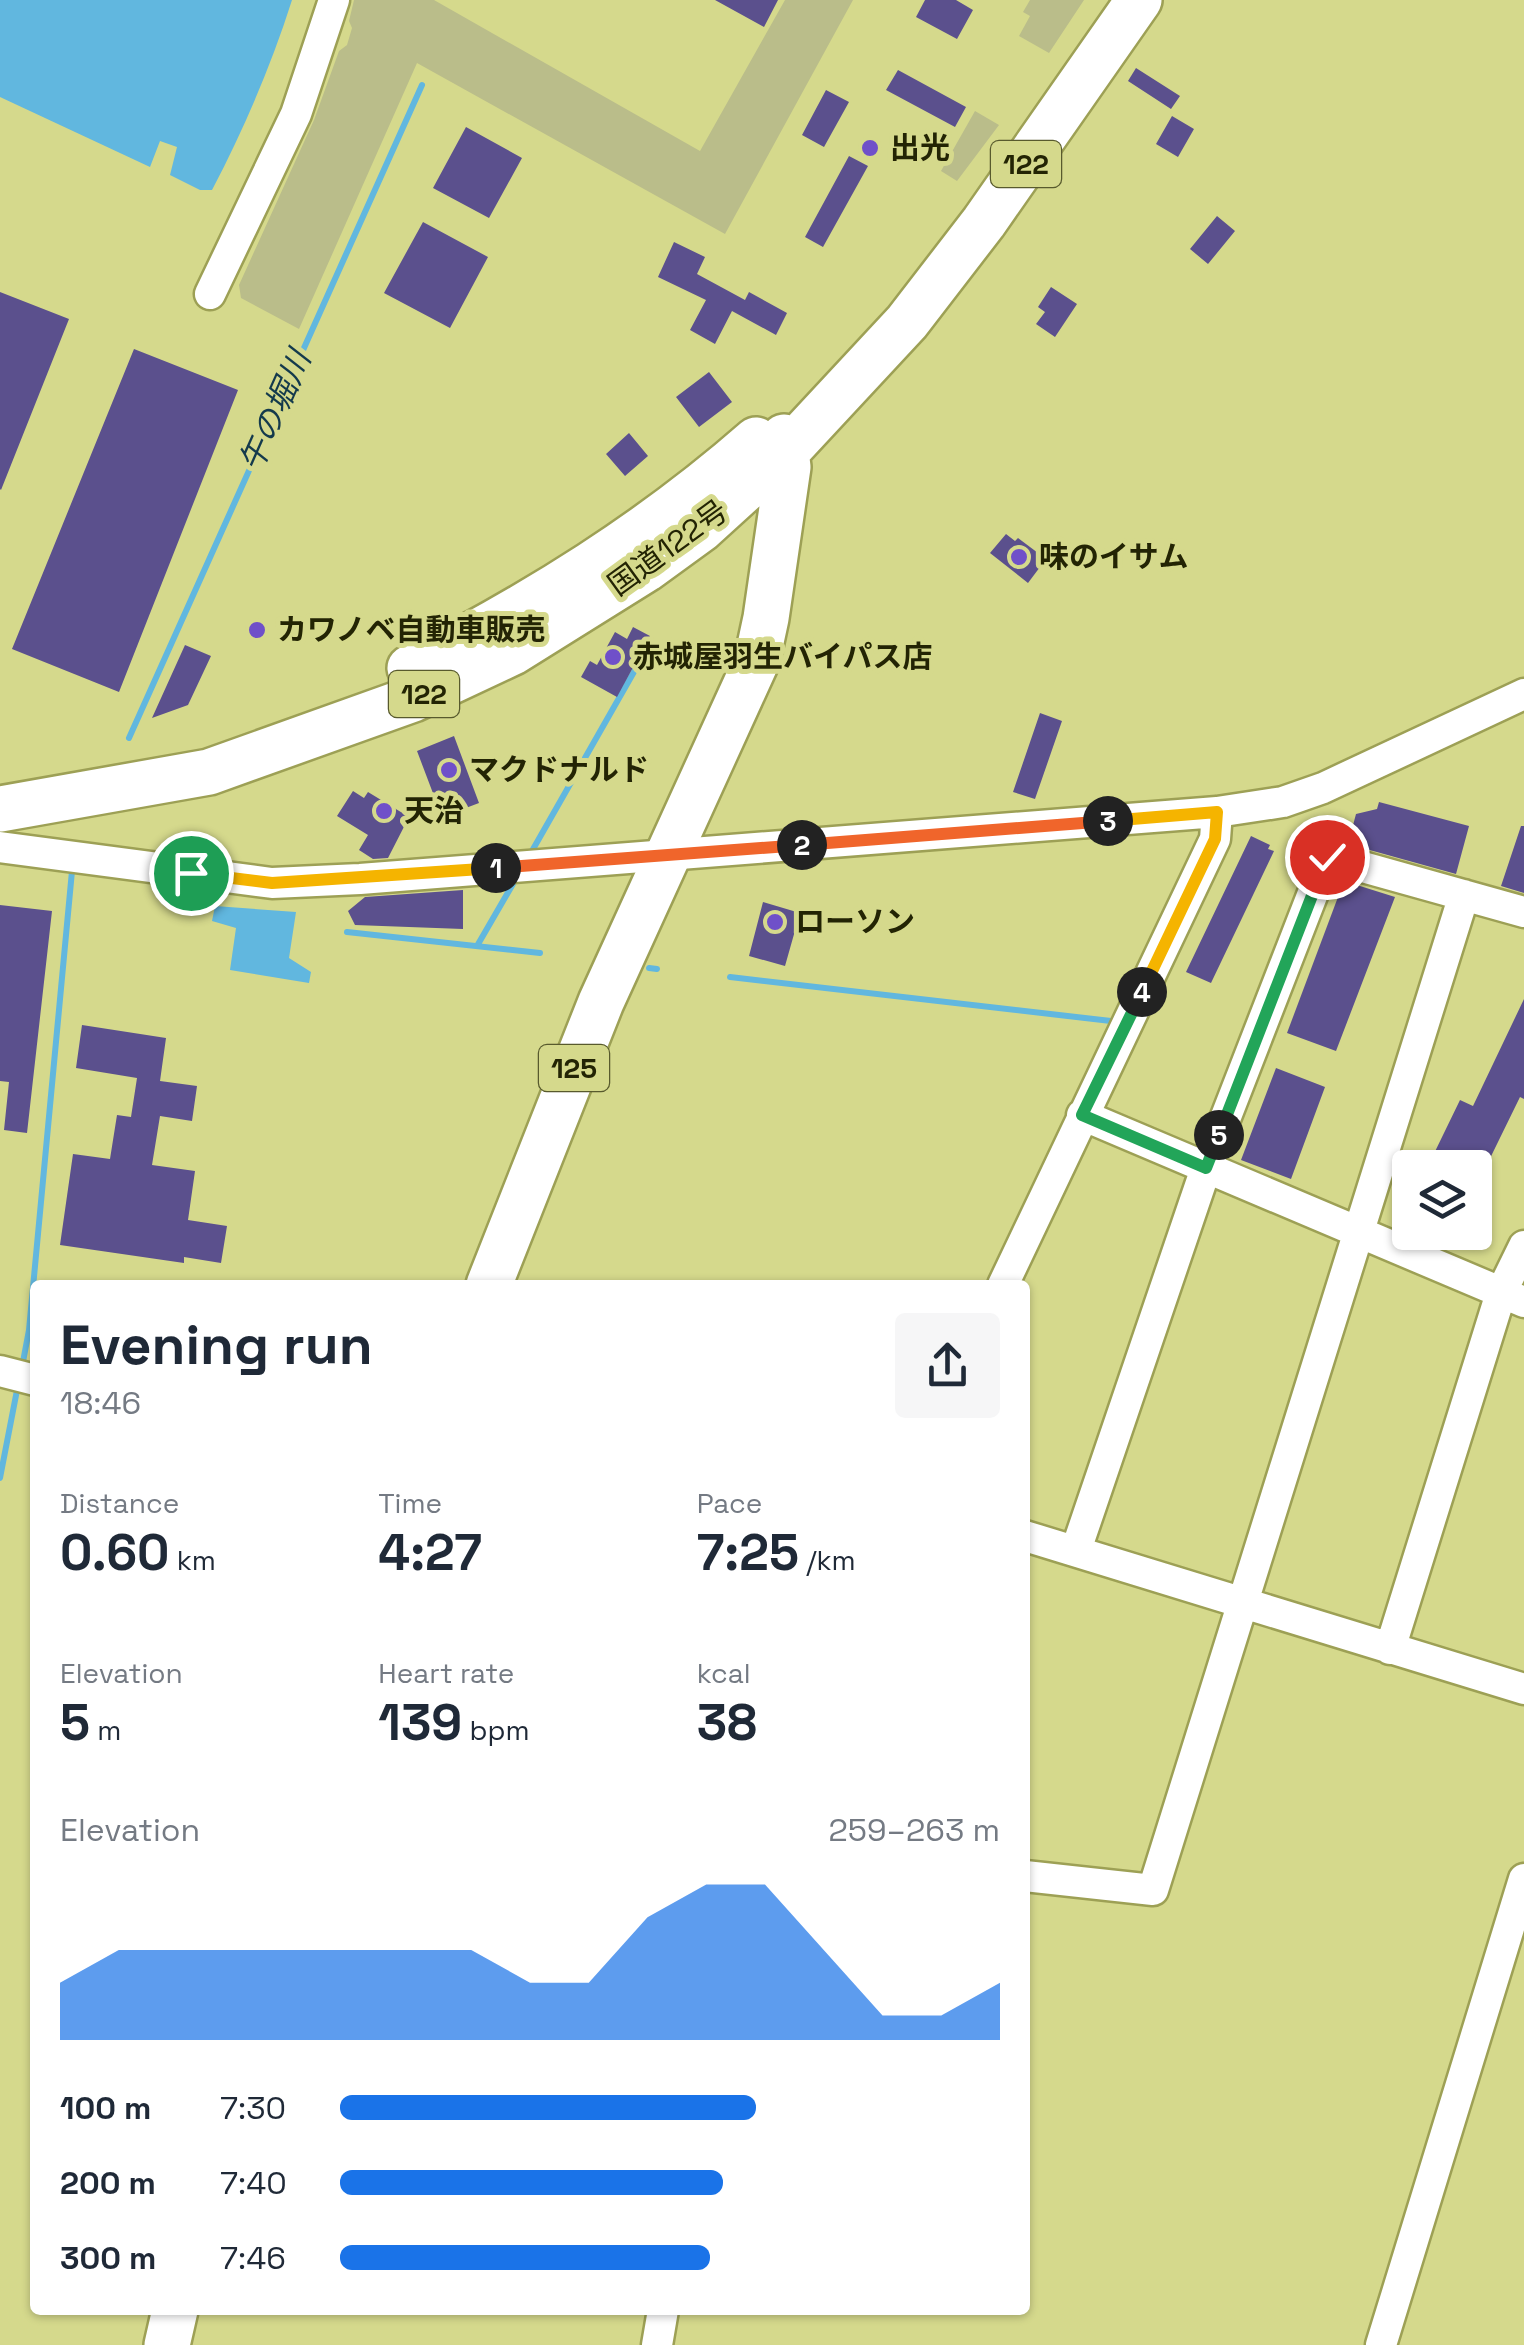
<!DOCTYPE html>
<html lang="en">
<head>
<meta charset="utf-8">
<style>
	:root { --surface:#fff; --page:#f6f6f7; --text:#1f2937; --muted:#747a83; --accent:#1a73e8 }
	body { margin:0; font-family:"Space Grotesk","Noto Sans JP",sans-serif; background:var(--page); color:var(--text); height:100vh; display:flex; flex-direction:column; font-size:38px; white-space:nowrap }
	* { box-sizing:border-box; margin:0 }
	p { font-size:32px; color:var(--muted) }
	.icon { flex:none; width:55px; height:55px; fill:none; stroke:currentColor; stroke-width:2; stroke-linecap:round; stroke-linejoin:round }
	.map { position:relative; flex:1; overflow:hidden }
	.panel { position:absolute; left:30px; top:1280px; width:1000px; height:1035px; display:flex; flex-direction:column; background:var(--surface); border-radius:10px; box-shadow:0 2px 8px #0004 }
	.panel>* { flex:none }
	.fabs { position:absolute; left:1392px; top:1150px; display:grid; gap:20px }
	.fabs a { display:grid; place-items:center; width:100px; height:100px; border-radius:10px; background:var(--surface); box-shadow:0 2px 8px #0004; font-size:50px }
	.pin { position:absolute; display:grid; place-items:center; width:85px; height:85px; color:#fff; margin:-42px; border:5px solid #fff; border-radius:50%; box-shadow:0 2px 10px #0007 }
	.km { position:absolute; width:50px; height:50px; margin:-25px; border-radius:50%; background:#222; color:#fff; font-size:28px; line-height:50px; text-align:center }
	.round { display:grid; place-items:center; flex:none; width:105px; height:105px; border-radius:10px; background:var(--page) }
	.head { display:flex; align-items:center; justify-content:space-between; height:170px; padding:0 30px }
	h1 { font-size:55px; font-weight:700; line-height:75px }
	.figures { display:grid; grid-template-columns:repeat(3,1fr); gap:15px; height:170px; padding:10px 30px }
	.figures div { display:grid; align-content:center }
	.figures b { font-size:50px; font-weight:700 }
	.figures small { font-size:28px; font-weight:400 }
	.figures p { font-size:28px }
	.chart { height:280px; padding:20px 30px }
	.chart p { display:flex; justify-content:space-between }
	.chart svg { width:100%; height:180px; margin-top:10px; fill:var(--accent); opacity:.7 }
	ul { padding:0 30px; list-style:none; font-size:32px }
	li { display:grid; grid-template-columns:160px 120px 1fr; align-items:center; height:75px }
	li i { height:25px; border-radius:12px; background:var(--accent) }
	.map>svg:first-child { display:block }
	.green { fill:#babd8a }
	.water { fill:#61b7df }
	.lines { fill:none; stroke-linecap:round; stroke-linejoin:round }
	.stream { stroke:#61b7df; stroke-width:6 }
	.building { fill:#5b508d }
	.minor-casing { stroke:#9da055; stroke-width:35 }
	.highway-casing { stroke:#9da055; stroke-width:50 }
	.minor { stroke:#fff; stroke-width:30 }
	.highway { stroke:#fff; stroke-width:45 }
	.split-1-casing { stroke:#fff; stroke-width:20 }
	.split-2-casing { stroke:#fff; stroke-width:20 }
	.split-3-casing { stroke:#fff; stroke-width:20 }
	.split-4-casing { stroke:#fff; stroke-width:20 }
	.split-5-casing { stroke:#fff; stroke-width:20 }
	.split-6-casing { stroke:#fff; stroke-width:20 }
	.split-1 { stroke:#f5b400; stroke-width:12 }
	.split-2 { stroke:#f0652b; stroke-width:12 }
	.split-3 { stroke:#f0652b; stroke-width:12 }
	.split-4 { stroke:#f5b400; stroke-width:12 }
	.split-5 { stroke:#22a559; stroke-width:12 }
	.split-6 { stroke:#22a559; stroke-width:12 }
	.poi-dot { fill:#6f50c9; stroke:#d5d98c; stroke-width:4 }
	.labels { text-anchor:middle; stroke-width:10; stroke-linejoin:round; paint-order:stroke }
	.shield { fill:#d5d98c; stroke:#585a2d; stroke-width:2.5 }
	.shield-label { font-size:28px; font-weight:bold; fill:#232404 }
	.poi-label { font-size:30px; font-weight:bold; fill:#232404; stroke:#d5d98c; text-anchor:start }
	.street-label { font-size:30px; fill:#232404; stroke:#d5d98c }
	.water-label { font-size:32px; font-style:italic; fill:#143a4c; stroke:#d5d98c }
</style>
</head>
<body>
<div class="map">
<svg width="1524" height="2345" viewBox="0 0 1524 2345">
	<rect width="100%" height="100%" fill="#d5d98c"/>
	<path class="green" d="M354 0H434L700 151 785 0H853L725 234 417 63 299 329 241 298 239 285 314 120 339 51 347 45 352 28 349 21Z
		M1030 0H1084L1049 53 1019 36 1030 16 1023 12Z
		M975 111 999 125 957 181 941 171Z"/>
	<path class="water" d="M0 0H292C271 66 244 129 212 190H200L170 175 177 147 160 141 150 167 0 97Z
		M215 906 296 912 289 958 311 972 309 983 230 970 236 928 212 921Z"/>
	<g class="lines">
		<path class="stream" d="M129 738 422 85
			M528 858 651 642
			M347 932 540 953
			M477 946 517 877
			M649 968 657 969
			M730 977 1111 1021
			M22 1367 29 1330 72 871
			M0 1478 18 1385"/>
	</g>
	<path class="building" d="M715 0H778L764 27Z
		M925 0H956L973 10 957 39 916 17Z
		M1136 68 1180 96 1171 109 1128 81Z
		M898 70 966 107 955 127 886 90Z
		M826 90 849 102 824 147 802 135Z
		M1172 116 1194 129 1178 157 1156 144Z
		M466 127 522 158 489 218 433 188Z
		M849 156 868 166 823 247 805 237Z
		M1217 216 1235 231 1208 264 1190 249Z
		M423 222 488 257 450 328 384 293Z
		M674 242 705 257 697 274 745 300 749 292 787 313 776 335 732 311 715 344 690 330 706 300 658 277Z
		M1051 287 1077 304 1055 337 1036 324 1045 312 1038 307Z
		M0 292 69 319 1 490 0 489Z
		M134 349 238 390 119 692 12 649Z
		M709 372 732 402 699 427 676 397Z
		M629 433 648 456 625 476 606 454Z
		M1006 534 1015 541 1018 538 1046 559 1028 583 990 553Z
		M633 627 650 636 617 697 581 677 590 661 597 665 615 632 627 639Z
		M185 645 211 656 188 705 152 718Z
		M1040 713 1062 721 1035 799 1013 792Z
		M454 736 479 803 442 817 417 751Z
		M353 791 364 798 368 792 409 817 388 858 373 859 359 850 368 835 337 816Z
		M1379 802 1469 826 1456 874 1348 844 1356 814 1377 809Z
		M1521 826H1524V893L1501 886Z
		M1251 836 1270 845 1268 849 1274 851 1211 983 1186 972Z
		M1344 881 1395 897 1336 1051 1287 1033Z
		M463 890V929L355 925 348 911 365 897Z
		M763 902 800 913 785 966 749 956Z
		M0 905 52 911 27 1133 4 1130 9 1082 0 1081Z
		M1524 999V1099L1520 1097 1475 1189V1168H1427L1460 1100 1473 1106Z
		M82 1025 166 1038 160 1081 197 1086 192 1121 160 1116 152 1165 195 1171 188 1220 227 1226 221 1263 184 1257V1263L60 1245 73 1154 110 1159 117 1115 131 1117 137 1078 76 1068Z
		M1276 1068 1325 1087 1291 1179 1241 1160Z"/>
	<g class="lines">
		<g class="minor-casing">
			<path id="minor" d="M210 294 296 114 334 0
				M0 847 272 883 360 879 1217 812 1283 802 1323 788 1524 694
				M1082 1115 1524 1302
				M1003 1285 1215 839 1217 812
				M0 1371 35 1380
				M1025 1536 1524 1689
				M1076 1550 1206 1168 1327 857 1524 912
				M1390 1649 1501 1293 1524 1246
				M1025 1876 1153 1890 1464 895
				M657 2345 663 2310
				M1381 2345 1524 1879"/>
		</g>
		<g class="highway-casing">
			<path id="highway" d="M410 668C535 604 650 533 756 440
				M0 809 209 772 413 699 513 652 646 569 701 529 788 450 907 322 984 222 1139 0
				M489 1285 601 1002 757 660 766 618 788 467 784 437
				M167 2345 175 2310"/>
		</g>
		<use href="#minor" class="minor"/>
		<use href="#highway" class="highway"/>
	</g>
	<g class="lines">
		<g class="split-1-casing">
			<path id="split-1" d="M191 873 272 883 496 868"/>
		</g>
		<g class="split-2-casing">
			<path id="split-2" d="M496 868 802 845"/>
		</g>
		<g class="split-3-casing">
			<path id="split-3" d="M802 845 1108 821"/>
		</g>
		<g class="split-4-casing">
			<path id="split-4" d="M1108 821 1217 812 1215 839 1142 992"/>
		</g>
		<g class="split-5-casing">
			<path id="split-5" d="M1142 992 1082 1115 1206 1168 1219 1135"/>
		</g>
		<g class="split-6-casing">
			<path id="split-6" d="M1219 1135 1327 857"/>
		</g>
		<use href="#split-1" class="split-1"/>
		<use href="#split-2" class="split-2"/>
		<use href="#split-3" class="split-3"/>
		<use href="#split-4" class="split-4"/>
		<use href="#split-5" class="split-5"/>
		<use href="#split-6" class="split-6"/>
	</g>
	<g class="poi-dot">
		<circle cx="870" cy="148" r="10"/>
		<circle cx="1019" cy="557" r="10"/>
		<circle cx="257" cy="630" r="10"/>
		<circle cx="613" cy="657" r="10"/>
		<circle cx="449" cy="770" r="10"/>
		<circle cx="384" cy="811" r="10"/>
		<circle cx="775" cy="922" r="10"/>
	</g>
	<g class="labels">
		<g class="shield">
			<rect x="991" y="141" width="70" height="46" rx="8"/>
			<rect x="389" y="671" width="70" height="46" rx="8"/>
			<rect x="539" y="1045" width="70" height="46" rx="8"/>
		</g>
		<g class="shield-label">
			<text x="1026" y="174">122</text>
			<text x="424" y="704">122</text>
			<text x="574" y="1078">125</text>
		</g>
		<g class="poi-label">
			<text x="890" y="158">出光</text>
			<text x="1039" y="567">味のイサム</text>
			<text x="277" y="640">カワノベ自動車販売</text>
			<text x="633" y="667">赤城屋羽生バイパス店</text>
			<text x="469" y="780">マクドナルド</text>
			<text x="404" y="821">天治</text>
			<text x="795" y="932">ローソン</text>
		</g>
		<g class="street-label">
			<text transform="translate(668 548) rotate(-36)" y="10">国道122号</text>
		</g>
		<g class="water-label">
			<text transform="translate(275 411) rotate(-66)" y="11">午の堀川</text>
		</g>
	</g>
</svg>
<div class="fabs">
<a><svg class="icon" aria-label="layers" viewBox="0 0 24 24"><path d="M12 4l9 5-9 5-9-5zM3 14l9 5 9-5"/></svg></a>
</div>
<div class="pin" style="left:191px;top:873px;background:#1e9e55"><svg class="icon" aria-label="arrive" viewBox="0 0 24 24"><path d="M6 21V4h12l-3 4 3 4H6"/></svg></div>
<div class="pin" style="left:1327px;top:857px;background:#d93025"><svg class="icon" aria-label="check" viewBox="0 0 24 24"><path d="M5 12l5 5 9-10"/></svg></div>
<b class="km" style="left:496px;top:868px">1</b>
<b class="km" style="left:802px;top:845px">2</b>
<b class="km" style="left:1108px;top:821px">3</b>
<b class="km" style="left:1142px;top:992px">4</b>
<b class="km" style="left:1219px;top:1135px">5</b>
<section class="panel">
<div class="head"><div><h1>Evening run</h1><p>18:46</p></div><a class="round"><svg class="icon" aria-label="share" viewBox="0 0 24 24"><path d="M12 15V3M7 8l5-5 5 5M5 13v7h14v-7"/></svg></a></div>
<div class="figures">
<div><p>Distance</p><b>0.60<small> km</small></b></div>
<div><p>Time</p><b>4:27</b></div>
<div><p>Pace</p><b>7:25<small> /km</small></b></div>
</div>
<div class="figures">
<div><p>Elevation</p><b>5<small> m</small></b></div>
<div><p>Heart rate</p><b>139<small> bpm</small></b></div>
<div><p>kcal</p><b>38</b></div>
</div>
<div class="chart"><p><span>Elevation</span>259–263 m</p>
<svg viewBox="0 0 160 44" preserveAspectRatio="none"><path d="M0 44V30L10 22L20 22L30 22L40 22L50 22L60 22L70 22L80 30L90 30L100 14L110 6L120 6L130 22L140 38L150 38L160 30V44z"/></svg>
</div>
<ul>
<li><b>100 m</b>7:30<i style="width:63%"></i></li>
<li><b>200 m</b>7:40<i style="width:58%"></i></li>
<li><b>300 m</b>7:46<i style="width:56%"></i></li>
</ul>
</section>
</div>
</body>
</html>
